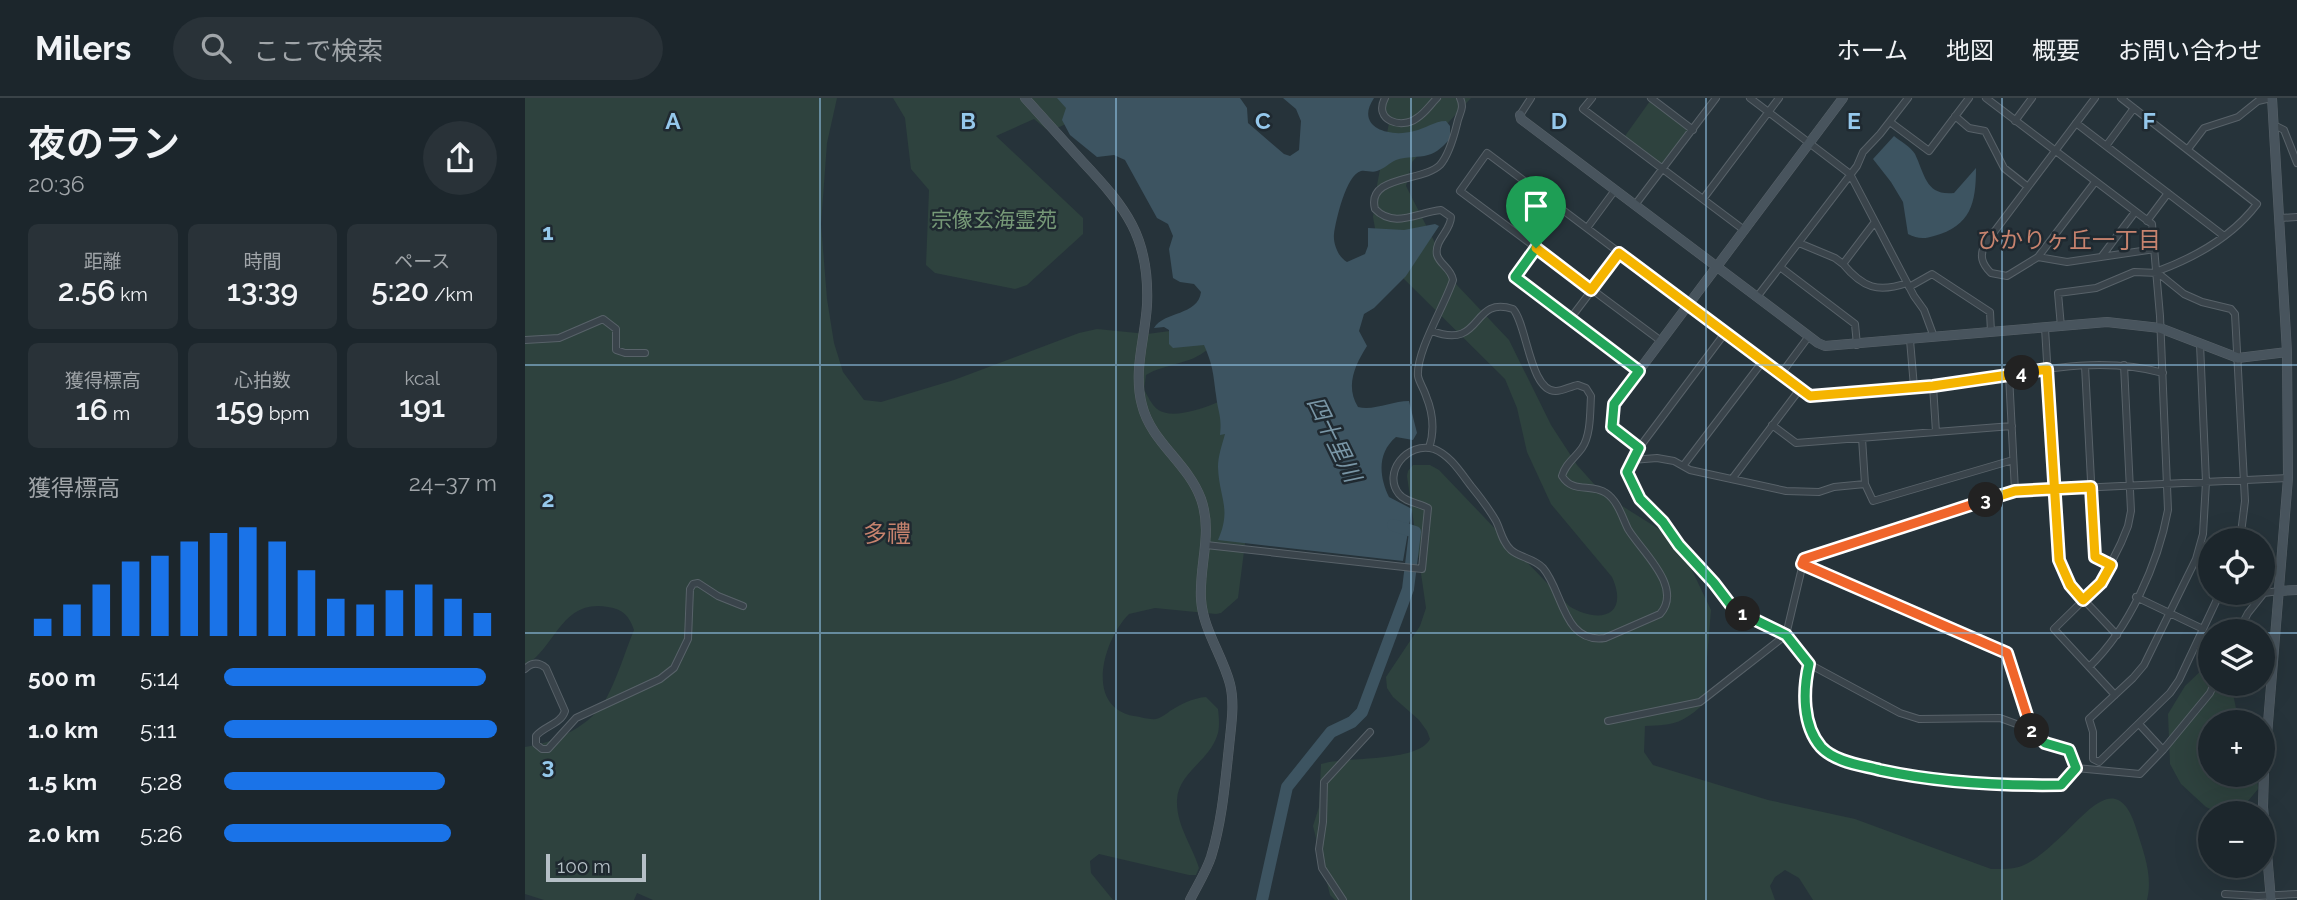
<!DOCTYPE html>
<html lang="ja">
<head>
<meta charset="utf-8">
<style>
	:root { --surface:#1c262c; --page:#293238; --text:#f1f3f6; --muted:#a0a5a9; --line:#3a4348; --accent:#1a73e8 }
	body { margin:0; font-family:Raleway,"Noto Sans JP",sans-serif; background:var(--page); color:var(--text); height:100vh; display:flex; flex-direction:column; font-size:26px; white-space:nowrap }
	* { box-sizing:border-box; margin:0 }
	p { font-size:23px; color:var(--muted) }
	.icon { flex:none; width:38px; height:38px; fill:none; stroke:currentColor; stroke-width:2; stroke-linecap:round; stroke-linejoin:round }
	.map { position:relative; flex:1; overflow:hidden }
	.details { display:flex; flex-direction:column; background:var(--surface); width:525px }
	.details>* { flex:none }
	.fabs { position:absolute; left:1673px; top:430px; display:grid; gap:14px }
	.fabs a { display:grid; place-items:center; width:77px; height:77px; border-radius:50%; background:var(--surface); box-shadow:0 7px 28px #0002,0 0 0 2px var(--line); font-size:35px }
	.scale { position:absolute; left:21px; bottom:18px; width:100px; box-sizing:border-box; padding-left:7px; border:4px solid #b5bfc6; border-top:0; font-size:19px; line-height:24px; white-space:nowrap; color:#b5bfc6; -webkit-text-stroke:5px #1f2930; paint-order:stroke }
	.pin { position:absolute; display:grid; place-items:center; width:60px; height:60px; color:#fff; margin:-72px -30px; border-radius:50% 50% 50% 0; rotate:-45deg; box-shadow:0 0 7px #0007 }
	.pin .icon { rotate:45deg }
	.km { position:absolute; width:35px; height:35px; margin:-18px; border-radius:50%; background:#222; color:#fff; font-size:19px; line-height:35px; text-align:center }
	.round { display:grid; place-items:center; flex:none; width:74px; height:74px; border-radius:37px; background:var(--page) }
	.headline { display:flex; align-items:center; justify-content:space-between; height:119px; padding:0 28px }
	h1 { font-size:38px; font-weight:600; line-height:52px }
	.stats { display:grid; grid-template-columns:repeat(3,1fr); gap:10px; height:119px; padding:7px 28px }
	.stats div { display:grid; align-content:center; border-radius:10px; background:var(--page); text-align:center }
	.stats b { font-size:30px; font-weight:600 }
	.stats small { font-size:19px; font-weight:400 }
	.stats p { font-size:19px }
	.chart { height:196px; padding:14px 28px }
	.chart p { display:flex; justify-content:space-between }
	.chart svg { width:100%; height:126px; margin-top:7px; stroke:var(--accent); stroke-width:6 }
	ul { padding:0 28px; list-style:none; font-size:23px }
	li { display:grid; grid-template-columns:112px 84px 1fr; align-items:center; height:52px }
	li i { height:18px; border-radius:9px; background:var(--accent) }
	header { display:flex; align-items:center; gap:42px; box-sizing:border-box; height:98px; padding:0 35px; background:var(--surface); border-bottom:2px solid var(--line) }
	header strong { font-size:33px }
	nav { display:flex; gap:38px; margin-inline-start:auto; font-size:24px }
	.search { width:490px; height:63px; background:var(--page); display:flex; align-items:center; gap:18px; box-sizing:border-box; padding:0 24px; border-radius:38px; color:var(--muted); font-size:26px }
	main { display:flex; flex:1; min-height:0 }
	.map>svg:first-child { display:block }
	.green { fill:#2e423e }
	.water { fill:#3d5461 }
	.lines { fill:none; stroke-linecap:round; stroke-linejoin:round }
	.river { stroke:#3d5461; stroke-width:12 }
	.street-casing { stroke:#586269; stroke-width:8 }
	.secondary-casing { stroke:#586269; stroke-width:10 }
	.street { stroke:#3a444b; stroke-width:6 }
	.secondary { stroke:#48545d; stroke-width:9 }
	.split-1-casing { stroke:#fff; stroke-width:14 }
	.split-2-casing { stroke:#fff; stroke-width:14 }
	.split-3-casing { stroke:#fff; stroke-width:14 }
	.split-4-casing { stroke:#fff; stroke-width:14 }
	.split-5-casing { stroke:#fff; stroke-width:14 }
	.split-1 { stroke:#22a559; stroke-width:9 }
	.split-2 { stroke:#22a559; stroke-width:9 }
	.split-3 { stroke:#f0652b; stroke-width:9 }
	.split-4 { stroke:#f5b400; stroke-width:9 }
	.split-5 { stroke:#f5b400; stroke-width:9 }
	.grid { fill:none; stroke:#95c8ec; stroke-width:2; stroke-opacity:0.55 }
	.labels { text-anchor:middle; stroke-width:5; stroke-linejoin:round; paint-order:stroke }
	.park-label { font-size:21px; fill:#769977; stroke:#1f2930 }
	.neighbourhood-label { font-size:23px; fill:#c8836e; stroke:#1f2930 }
	.water-label { font-size:23px; font-style:italic; fill:#7996a6; stroke:#1f2930 }
	.quarter-label { font-size:24px; fill:#c8836e; stroke:#1f2930 }
	.grid-label { font-size:23px; text-anchor:middle; font-weight:bold; fill:#95c8ec; stroke:#1f2930; stroke-width:5; stroke-linejoin:round; paint-order:stroke }
</style>
</head>
<body>
<header>
<strong>Milers</strong>
<div class="search"><svg class="icon" aria-label="search" viewBox="0 0 24 24"><circle cx="10" cy="10" r="6"/><path d="M15 15l6 6"/></svg>ここで検索</div>
<nav><a>ホーム</a><a>地図</a><a>概要</a><a>お問い合わせ</a></nav>
</header>
<main>
<section class="details">
<div class="headline"><div><h1>夜のラン</h1><p>20:36</p></div><a class="round"><svg class="icon" aria-label="share" viewBox="0 0 24 24"><path d="M12 15V3M7 8l5-5 5 5M5 13v7h14v-7"/></svg></a></div>
<div class="stats">
<div><p>距離</p><b>2.56<small> km</small></b></div>
<div><p>時間</p><b>13:39</b></div>
<div><p>ペース</p><b>5:20<small> /km</small></b></div>
</div>
<div class="stats">
<div><p>獲得標高</p><b>16<small> m</small></b></div>
<div><p>心拍数</p><b>159<small> bpm</small></b></div>
<div><p>kcal</p><b>191</b></div>
</div>
<div class="chart"><p><span>獲得標高</span>24–37 m</p>
<svg viewBox="0 0 160 44" preserveAspectRatio="none"><path d="M5 44V38M15 44V33M25 44V26M35 44V18M45 44V16M55 44V11M65 44V8M75 44V6M85 44V11M95 44V21M105 44V31M115 44V33M125 44V28M135 44V26M145 44V31M155 44V36"/></svg>
</div>
<ul>
<li><b>500 m</b>5:14<i style="width:96%"></i></li>
<li><b>1.0 km</b>5:11<i style="width:100%"></i></li>
<li><b>1.5 km</b>5:28<i style="width:81%"></i></li>
<li><b>2.0 km</b>5:26<i style="width:83%"></i></li>
</ul>
</section>
<div class="map">
<svg width="1772" height="802" viewBox="0 0 1772 802">
	<rect width="100%" height="100%" fill="#26333a"/>
	<path class="green" d="M0 0H312L302 45 296 126 302 201 309 245 318 274 339 302 356 304 429 282 554 235 572 231 622 236 668 230 683 251C665 267 641 265 621 277L619 292C623 298 626 306 632 311 653 327 705 298 728 289L722 430 713 500 696 515 691 516 630 510 604 516C578 542 559 609 609 618 616 619 625 622 631 621 636 620 641 616 645 613 656 606 668 600 681 599L693 611C694 619 695 631 692 638 684 663 653 675 652 702 651 727 667 747 674 770L671 777H664L574 756 565 763 566 775 588 802H128L112 795 109 802H19L0 796V649C30 645 68 627 82 599 93 578 100 554 109 532 104 518 98 511 83 509 36 501 32 548 0 568Z
		M368 0H557C546 19 546 30 521 31L509 21 471 38 558 120V136L502 187 490 191 410 175 401 167 404 92 386 71 380 20Z
		M858 0H946L887 64 881 88 931 186 984 242 1026 327 1052 367 1078 396 1153 443 1186 512 1181 572 1182 603C1158 625 1151 627 1120 628L1119 654 1128 667 1243 702 1330 721 1466 771C1480 771 1491 772 1503 765 1516 758 1530 744 1541 734 1569 706 1595 676 1612 733 1619 755 1628 779 1622 802H1288L1274 780 1260 772 1250 779 1245 788 1250 802H810L805 797 788 728 794 709 796 666C822 658 892 665 905 641L902 633 894 622 868 599 862 590 861 579 895 528 901 510 882 378 883 373 888 367H905L914 372 1044 508C1073 526 1105 519 1087 479L1026 406 1002 354 992 310 980 281 878 180 853 147 848 119 852 87 864 25Z
		M1125 3 1161 30 1162 33 1138 65H1135L1100 38Z
		M1685 564V586H1706L1714 625H1685V677H1732L1733 691 1718 709 1708 715 1696 716 1681 709 1656 686 1645 666 1643 616 1660 588Z"/>
	<path class="water" d="M532 0H715L722 10 723 25 759 56 765 58 774 52 776 23 771 11 758 0H849C829 30 865 40 889 33 900 31 909 23 921 23L925 28V41C919 47 912 55 903 57 893 60 882 58 871 62 864 65 859 71 852 73 847 75 841 72 836 73 821 77 811 122 809 136 808 145 813 159 822 164L840 156 843 148V130L879 132 910 126 914 128 881 178 849 210 839 216 834 233 842 248C830 267 820 288 833 309 849 313 867 303 884 303L892 335 888 342 871 339C852 355 854 378 864 399L887 411 878 463 693 442C707 410 694 400 693 369 693 358 697 347 700 336L695 337C697 317 693 315 691 297 688 274 688 268 679 247L648 250 644 246V232L639 229 629 230C639 213 673 218 676 194L669 186 655 184 648 180 644 151 648 138 643 126 632 120 600 62 589 57 572 59 545 37 537 22 541 10Z
		M1369 38C1375 43 1386 49 1390 56 1400 77 1401 98 1429 95L1451 70C1451 105 1446 128 1409 138 1400 141 1392 141 1383 136L1378 104 1366 84 1348 61Z"/>
	<g class="lines">
		<path class="river" d="M737 802 762 689 806 634 827 624 837 614 883 491 890 434 868 427"/>
		<g class="street-casing">
			<path id="street" d="M860 0C848 22 876 32 892 20 900 15 905 7 912 0
				M1067 0 1058 11 1219 132
				M1126 0 1168 32
				M1225 0 1325 76 1389 198 1399 212 1409 239
				M1461 0 1627 126 1635 218 1643 412C1633 466 1604 531 1564 569
				M1570 0 1460 146C1454 158 1457 166 1466 175L1482 178 1513 159 1542 164 1630 151
				M1596 0 1732 106C1707 139 1671 159 1633 173
				M995 17 1006 0
				M1430 18 1444 30 1460 33 1479 70 1503 89
				M1490 23 1507 0
				M1365 24 1404 53 1444 0
				M1551 25 1699 138
				M1749 27 1759 32 1772 65
				M1581 48 1609 10
				M1663 51 1679 30 1713 19 1733 3 1746 0
				M1178 101 1254 0
				M1110 107 1191 0
				M1755 120 1772 119
				M1622 123 1643 95
				M1062 130 1090 92
				M1002 143 1030 106
				M1274 145 1310 160 1318 166 1349 125
				M1011 150 990 179 1114 273
				M1577 158 1610 114
				M1513 159 1570 84
				M1318 166C1338 190 1353 195 1382 185
				M1255 169 1330 226 1332 247
				M1384 189 1407 176 1465 214 1466 234
				M1232 199 1332 68 1338 54 1355 36 1383 0
				M1045 221 1095 155
				M1536 229 1533 195 1571 190 1609 174 1633 175 1659 196 1677 204 1706 211 1710 216 1720 403 1715 443
				M1520 230 1534 462 1545 487 1592 537
				M1200 235 1111 354 1102 374 1115 401 1138 424 1154 447 1189 485 1205 506 1224 519 1261 537 1284 566 1375 615 1394 621 1475 620 1505 631 1520 645 1544 652 1551 670
				M0 242 34 240 78 221 91 231V252L100 255H120
				M1385 242 1389 289
				M1136 243 935 93 962 55 1285 298C1326 295 1367 293 1408 288 1483 280 1564 254 1638 275
				M1675 246 1681 384 1678 436 1671 461 1619 567 1608 580 1564 621 1568 634V661L1574 664 1645 595 1654 582 1695 495
				M1560 268 1570 459 1586 467
				M1256 276 1284 238
				M1484 277 1490 393
				M1408 288 1411 334
				M1089 306 1087 329 1114 350
				M1247 327 1271 345 1487 328
				M1337 340 1340 386 1348 403 1488 362
				M904 350C910 332 908 315 901 298 899 291 894 284 893 278 891 253 920 207 928 182 926 170 915 167 912 157 909 142 926 133 926 119L916 112C893 114 869 131 850 111 841 77 898 84 915 67 924 57 929 38 932 26 934 15 940 11 935 0
				M1107 362 1132 360 1149 363 1165 372 1261 393 1294 394 1309 389 1340 386
				M1158 368 1238 263
				M1207 381 1275 291
				M681 447 897 471 903 410C894 405 880 404 874 396 857 375 882 343 909 351 925 357 936 375 946 388 955 399 964 411 971 423 976 433 977 444 986 452 995 460 1009 460 1018 470 1038 493 1038 546 1080 540L1135 516C1159 489 1116 453 1103 431 1097 419 1093 403 1081 395 1066 385 1048 396 1037 378 1040 366 1050 360 1057 350 1066 337 1065 314 1066 298L1061 290 1053 287C1046 288 1038 293 1031 293 1005 294 1002 226 988 211 945 197 959 253 907 233
				M1277 466 1482 555 1505 631
				M1611 499 1678 531
				M1713 534 1723 515 1739 495 1754 493
				M1284 566C1278 592 1277 627 1296 648 1310 664 1335 667 1355 672 1415 685 1474 689 1536 687L1551 670
				M0 571C7 564 14 564 21 570L40 613C36 626 19 628 11 638V646L17 651H23L51 620 135 581 149 570 163 541 165 491 168 486 173 485 193 498 218 508
				M1590 597 1529 531 1576 485 1596 445 1603 428 1606 413 1599 267
				M1083 623 1175 604 1261 537 1279 461 1490 393 1763 380
				M1614 626 1638 652
				M1551 670 1615 676 1638 652 1685 595 1689 586
				M1700 796 1733 798 1772 796
				M818 802 797 770 794 751 798 724 799 684 845 634"/>
		</g>
		<g class="secondary-casing">
			<path id="secondary" d="M500 0C519 21 538 42 557 63 601 110 625 139 622 207 620 241 608 273 617 307 626 344 663 365 676 401 688 435 674 466 676 501 678 532 697 556 705 586 710 606 706 628 704 649 700 686 697 723 686 759 681 774 672 788 665 802
				M995 17 996 21 1293 245 1300 248 1582 224 1635 230 1713 260 1762 254
				M1089 306 1318 0
				M1754 493 1772 492
				M1746 802 1738 709 1739 674 1763 380 1762 254 1747 0"/>
		</g>
		<use href="#street" class="street"/>
		<use href="#secondary" class="secondary"/>
	</g>
	<g class="lines">
		<g class="split-1-casing">
			<path id="split-1" d="M1011 150 990 179 1114 273 1089 306 1087 329 1114 350 1102 374 1115 401 1138 424 1154 447 1189 485 1205 506 1218 516"/>
		</g>
		<g class="split-2-casing">
			<path id="split-2" d="M1218 516 1261 537 1284 566C1278 592 1277 627 1296 649 1310 664 1336 667 1355 672 1415 685 1474 688 1536 687L1551 670 1544 652 1520 645 1507 633"/>
		</g>
		<g class="split-3-casing">
			<path id="split-3" d="M1461 402 1279 461 1277 466 1482 555 1507 633"/>
		</g>
		<g class="split-4-casing">
			<path id="split-4" d="M1461 402 1490 393 1566 389 1570 459 1586 467 1576 485 1558 502 1545 487 1534 462 1522 271 1497 275"/>
		</g>
		<g class="split-5-casing">
			<path id="split-5" d="M1011 150 1066 192 1094 155 1285 298 1408 288 1497 275"/>
		</g>
		<use href="#split-1" class="split-1"/>
		<use href="#split-2" class="split-2"/>
		<use href="#split-3" class="split-3"/>
		<use href="#split-4" class="split-4"/>
		<use href="#split-5" class="split-5"/>
	</g>
	<path class="grid" d="M295 0V802M591 0V802M886 0V802M1181 0V802M1477 0V802M0 267H1772M0 535H1685M1738 535H1772"/>
	<g class="labels">
		<g class="park-label">
			<text x="469" y="129">宗像玄海霊苑</text>
		</g>
		<g class="neighbourhood-label">
			<text x="1544" y="150">ひかりヶ丘一丁目</text>
		</g>
		<g class="water-label">
			<text transform="translate(809 341) rotate(64)" y="8">四十里川</text>
		</g>
		<g class="quarter-label">
			<text x="362" y="444">多禮</text>
		</g>
	</g>
	<g class="grid-label">
		<text x="148" y="31">A</text>
		<text x="443" y="31">B</text>
		<text x="738" y="31">C</text>
		<text x="1034" y="31">D</text>
		<text x="1329" y="31">E</text>
		<text x="1624" y="31">F</text>
		<text x="23" y="142">1</text>
		<text x="23" y="409">2</text>
		<text x="23" y="676">3</text>
	</g>
</svg>
<div class="fabs">
<a><svg class="icon" aria-label="locate" viewBox="0 0 24 24"><circle cx="12" cy="12" r="6"/><path d="M12 2v4M12 18v4M2 12h4M18 12h4"/></svg></a>
<a><svg class="icon" aria-label="layers" viewBox="0 0 24 24"><path d="M12 4l9 5-9 5-9-5zM3 14l9 5 9-5"/></svg></a>
<a>+</a>
<a>−</a>
</div>
<div class="scale">100 m</div>
<div class="pin" style="left:1011px;top:150px;background:#1e9e55"><svg class="icon" aria-label="arrive" viewBox="0 0 24 24"><path d="M6 21V4h12l-3 4 3 4H6"/></svg></div>
<b class="km" style="left:1218px;top:516px">1</b>
<b class="km" style="left:1507px;top:633px">2</b>
<b class="km" style="left:1461px;top:402px">3</b>
<b class="km" style="left:1497px;top:275px">4</b>
</div>
</main>
</body>
</html>
